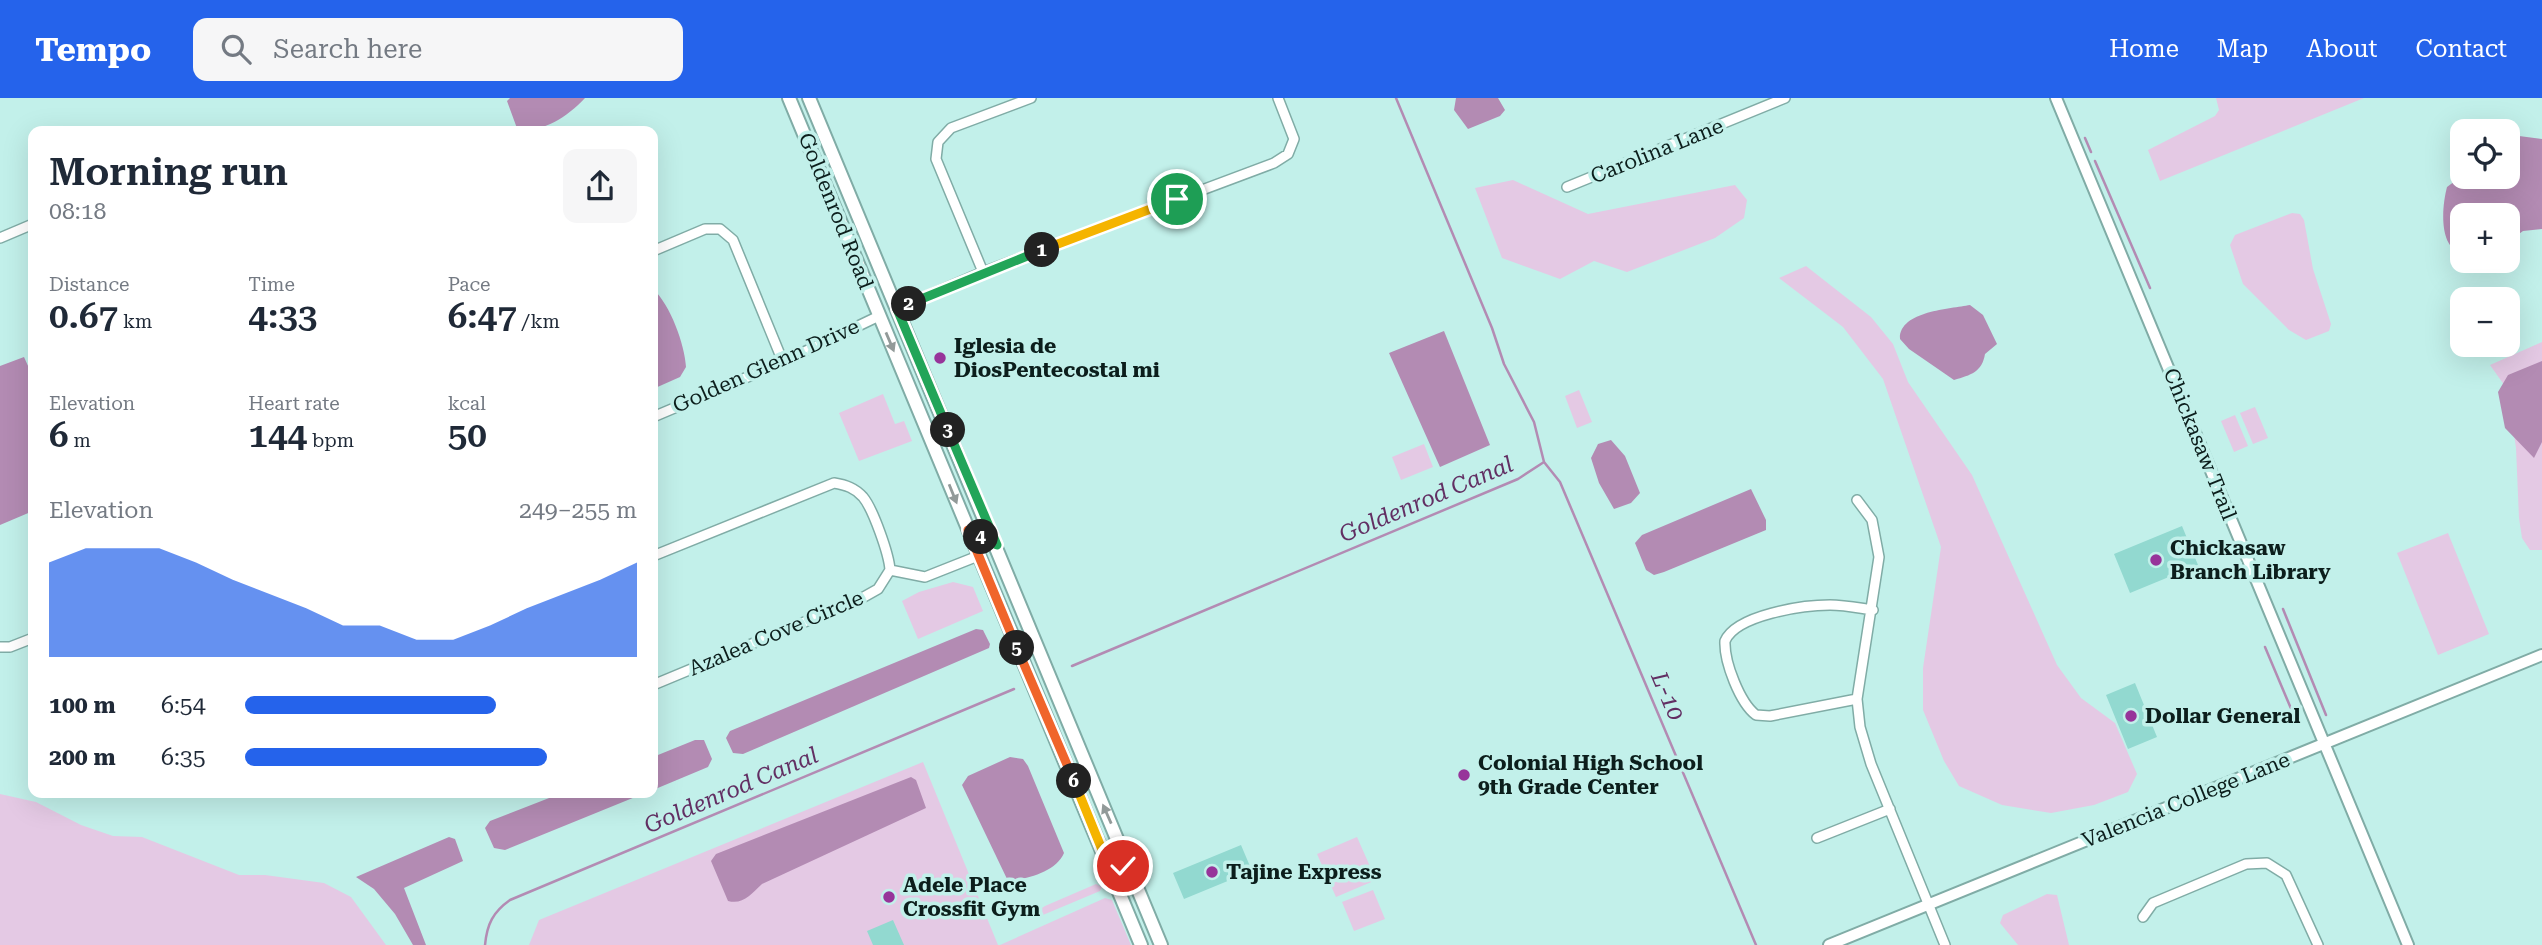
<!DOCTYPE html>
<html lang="en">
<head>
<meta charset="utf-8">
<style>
	:root { --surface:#fff; --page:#f6f6f7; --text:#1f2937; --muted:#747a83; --accent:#2563eb }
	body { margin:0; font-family:"Roboto Serif",serif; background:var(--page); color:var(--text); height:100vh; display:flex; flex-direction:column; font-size:26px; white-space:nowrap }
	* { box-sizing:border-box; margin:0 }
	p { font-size:23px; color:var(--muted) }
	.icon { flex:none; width:38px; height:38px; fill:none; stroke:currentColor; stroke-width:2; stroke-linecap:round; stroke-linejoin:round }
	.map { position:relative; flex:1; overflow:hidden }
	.side { position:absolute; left:28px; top:28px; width:630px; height:672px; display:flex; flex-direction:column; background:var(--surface); border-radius:14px; box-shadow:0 7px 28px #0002 }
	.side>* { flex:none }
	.tools { position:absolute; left:2450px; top:21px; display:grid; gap:14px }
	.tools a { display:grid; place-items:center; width:70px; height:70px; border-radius:14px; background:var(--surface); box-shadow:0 7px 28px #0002; font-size:35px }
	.pin { position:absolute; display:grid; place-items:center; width:60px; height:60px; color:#fff; margin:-30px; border:4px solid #fff; border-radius:50%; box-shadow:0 2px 7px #0007 }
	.km { position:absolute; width:35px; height:35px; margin:-18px; border-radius:50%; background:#222; color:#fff; font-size:19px; line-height:35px; text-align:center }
	.round { display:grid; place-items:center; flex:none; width:74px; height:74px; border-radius:14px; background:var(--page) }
	.head { display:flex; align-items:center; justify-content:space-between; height:119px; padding:0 21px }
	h1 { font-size:38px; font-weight:600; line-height:52px }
	.figures { display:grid; grid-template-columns:repeat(3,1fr); gap:10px; height:119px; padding:7px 21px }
	.figures div { display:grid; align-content:center }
	.figures b { font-size:35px; font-weight:600 }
	.figures small { font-size:19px; font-weight:400 }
	.figures p { font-size:19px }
	.chart { height:196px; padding:14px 21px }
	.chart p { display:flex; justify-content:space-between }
	.chart svg { width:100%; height:126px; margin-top:7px; fill:var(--accent); opacity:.7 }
	ul { padding:0 21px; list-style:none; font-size:23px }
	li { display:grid; grid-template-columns:112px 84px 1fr; align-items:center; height:52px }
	li i { height:18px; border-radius:9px; background:var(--accent) }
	header { display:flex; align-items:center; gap:42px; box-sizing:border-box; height:98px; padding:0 35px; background:var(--accent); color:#fff }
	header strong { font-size:33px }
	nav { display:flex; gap:38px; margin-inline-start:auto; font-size:24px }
	.search { width:490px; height:63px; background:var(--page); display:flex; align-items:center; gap:18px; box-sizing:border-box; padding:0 24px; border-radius:14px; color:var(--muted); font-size:26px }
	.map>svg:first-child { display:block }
	.green { fill:#e4c9e4 }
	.water { fill:#b38bb3 }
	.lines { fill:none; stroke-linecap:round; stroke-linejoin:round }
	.stream { stroke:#b38bb3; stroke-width:2.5 }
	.building { fill:#92d9d0 }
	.minor-casing { stroke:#80aca6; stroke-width:12 }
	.tertiary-casing { stroke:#80aca6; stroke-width:14 }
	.secondary-casing { stroke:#80aca6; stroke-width:16 }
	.minor { stroke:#fff; stroke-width:9 }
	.tertiary { stroke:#fff; stroke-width:10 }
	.secondary { stroke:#fff; stroke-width:12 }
	.oneway { fill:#929a99 }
	.split-1-casing { stroke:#fff; stroke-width:14 }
	.split-2-casing { stroke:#fff; stroke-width:14 }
	.split-3-casing { stroke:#fff; stroke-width:14 }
	.split-4-casing { stroke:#fff; stroke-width:14 }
	.split-5-casing { stroke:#fff; stroke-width:14 }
	.split-6-casing { stroke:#fff; stroke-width:14 }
	.split-7-casing { stroke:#fff; stroke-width:14 }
	.split-1 { stroke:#f5b400; stroke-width:9 }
	.split-2 { stroke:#22a559; stroke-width:9 }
	.split-3 { stroke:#22a559; stroke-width:9 }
	.split-4 { stroke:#22a559; stroke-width:9 }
	.split-5 { stroke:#f0652b; stroke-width:9 }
	.split-6 { stroke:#f0652b; stroke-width:9 }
	.split-7 { stroke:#f5b400; stroke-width:9 }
	.poi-dot { fill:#97349a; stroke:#c2f0ea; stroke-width:2.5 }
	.labels { text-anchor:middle; stroke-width:7; stroke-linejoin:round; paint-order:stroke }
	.street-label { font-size:21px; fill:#0c1e1c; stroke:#c2f0ea }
	.poi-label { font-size:21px; font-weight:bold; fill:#0c1e1c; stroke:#c2f0ea; text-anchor:start }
	.water-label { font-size:23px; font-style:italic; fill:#622f63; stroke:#c2f0ea }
</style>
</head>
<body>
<header>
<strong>Tempo</strong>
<div class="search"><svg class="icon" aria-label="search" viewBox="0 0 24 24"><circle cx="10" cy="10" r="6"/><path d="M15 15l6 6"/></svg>Search here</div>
<nav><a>Home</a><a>Map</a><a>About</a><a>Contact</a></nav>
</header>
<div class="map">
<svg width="2542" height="847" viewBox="0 0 2542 847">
	<rect width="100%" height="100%" fill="#c2f0ea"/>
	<path class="green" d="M2216 0H2364L2160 83 2148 52 2215 18 2219 12Z
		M1513 82 1588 116 1735 87 1747 102 1744 120 1715 140 1627 174 1594 163 1560 181 1502 160 1475 90Z
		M2292 115 2300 116 2304 122 2313 171 2331 226 2329 233 2306 242 2289 232 2243 186 2230 147 2235 137Z
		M1806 168 1871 219 1893 246 1908 284 1972 377 2057 567 2081 600 2115 625 2137 676 2128 694 2094 707 2051 715 2002 707 1959 688 1944 663 1923 612V570L1941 449 1883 281 1843 229 1779 180Z
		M2542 244V452H2530L2522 440 2519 420 2516 350 2507 291 2490 267Z
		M1579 292 1592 324 1577 330 1565 298Z
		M883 296 895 326 904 323 912 343 859 363 839 315Z
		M2255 309 2268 340 2253 346 2240 315Z
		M2235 317 2248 348 2234 354 2221 323Z
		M1424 346 1433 369 1401 382 1392 359Z
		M2448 435 2489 536 2438 557 2397 455Z
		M953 484 973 489 983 513 918 541 902 503 919 494Z
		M923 664 998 847H529L539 822Z
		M0 696 36 704 81 727 113 738 142 739 239 777H265L324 785 351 799 386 847H0Z
		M1357 739 1376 782 1336 799 1317 756Z
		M1096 786 1102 789 1100 793 1031 822 1026 820 1045 808Z
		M1373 792 1385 821 1354 833 1342 804Z
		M2047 796 2057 797 2069 847H2018L2000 825 2003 817Z
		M1105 800 1112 802 1131 847H1000Z"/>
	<path class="water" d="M510 0H585C566 20 545 33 518 33L507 3Z
		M1456 0H1498L1505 12 1500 18 1468 31 1454 12Z
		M2519 38 2542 41V131L2523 133 2508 144V117H2462V155C2438 150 2442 108 2447 89L2459 80 2508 79V44Z
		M653 191C670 206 685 247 686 269L680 279 653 291Z
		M1970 207 1983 217 1997 246 1985 256C1982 274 1971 277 1954 282L1909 251 1900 241C1899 213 1950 211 1970 207Z
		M1444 233 1490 347 1440 369 1389 255Z
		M24 259 33 279V413L0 427V268Z
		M2542 263V344L2534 360 2505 330 2498 294 2508 277Z
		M1611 342 1625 358 1640 395 1631 405 1614 411 1599 385 1591 360 1598 346Z
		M1751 391 1766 422V432L1664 474 1654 477 1646 472 1635 445 1642 437Z
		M976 531 983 532 990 546 989 550 743 656 733 655 726 640 730 633Z
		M695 642H704L712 661 708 669 653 692V659Z
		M1010 659 1023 661 1028 668 1064 755C1056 774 1027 781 1008 783L962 687 968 678Z
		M911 679 916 682 926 710 762 786C751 796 743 807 728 803L711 763 716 756Z
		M562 695H645L505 752 494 750 485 730 490 723Z
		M449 739 455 741 463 763 404 790 426 847H413L395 816 374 791 356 779Z"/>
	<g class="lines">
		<path class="stream" d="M1396 0 1492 230 1504 266 1534 324 1544 364 1560 384 1756 847
			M2085 40 2091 54
			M2095 63 2150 190
			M2283 511 2326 617
			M2265 549 2295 620
			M1072 568 1518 381 1544 364
			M485 847C487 826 493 814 510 802L1014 591"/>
	</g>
	<path class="building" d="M2182 428 2198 467 2130 495 2114 456Z
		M2135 585 2157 639 2128 651 2106 597Z
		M1241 747 1252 773 1184 801 1173 775Z
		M893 822 904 847H873L867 833Z"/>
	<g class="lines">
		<g class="minor-casing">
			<path id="minor" d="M1567 89 1785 0
				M0 140 33 126
				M653 153 705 131H720L733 142 783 264
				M983 174 936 61 938 44 951 30 1031 0
				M897 211 983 174 1274 65 1288 56 1294 41 1278 0
				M653 319 783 264 879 218
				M1857 402 1872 422 1879 459 1857 601 1860 629 1871 666 1945 847
				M653 458 834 385C846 387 855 390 863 399 873 411 889 456 890 472L878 491 862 500 653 587
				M890 472 925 479 978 458
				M0 549H10L33 540
				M1857 601 1770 618 1756 617C1740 605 1724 564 1725 543 1736 517 1803 507 1830 507 1844 507 1859 510 1873 512
				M1817 740 1890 711
				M2143 819 2153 805 2246 766 2267 765 2286 777 2318 847"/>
		</g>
		<g class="tertiary-casing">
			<path id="tertiary" d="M2056 0 2408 847
				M1829 847 2542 557"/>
		</g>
		<g class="secondary-casing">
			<path id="secondary" d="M789 0 1141 847
				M809 0 1161 847"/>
		</g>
		<use href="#minor" class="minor"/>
		<use href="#tertiary" class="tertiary"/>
		<use href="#secondary" class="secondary"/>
	</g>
	<defs><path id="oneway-solid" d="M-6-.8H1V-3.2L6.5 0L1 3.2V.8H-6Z" transform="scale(1.75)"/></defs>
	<g class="oneway">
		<use href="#oneway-solid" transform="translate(890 244) rotate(67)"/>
		<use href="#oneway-solid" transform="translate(953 396) rotate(68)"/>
		<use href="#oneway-solid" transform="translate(1107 716) rotate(-114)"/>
	</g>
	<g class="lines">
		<g class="split-1-casing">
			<path id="split-1" d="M1042 152 1177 101"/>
		</g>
		<g class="split-2-casing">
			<path id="split-2" d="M909 206 1042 152"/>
		</g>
		<g class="split-3-casing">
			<path id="split-3" d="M909 206 897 211 948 332"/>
		</g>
		<g class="split-4-casing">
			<path id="split-4" d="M948 332 997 447 981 439"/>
		</g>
		<g class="split-5-casing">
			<path id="split-5" d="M981 439 968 432 1017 550"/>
		</g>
		<g class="split-6-casing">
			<path id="split-6" d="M1017 550 1074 683"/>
		</g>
		<g class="split-7-casing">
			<path id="split-7" d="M1074 683 1105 759H1111L1123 768"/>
		</g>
		<use href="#split-1" class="split-1"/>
		<use href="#split-2" class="split-2"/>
		<use href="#split-3" class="split-3"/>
		<use href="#split-4" class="split-4"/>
		<use href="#split-5" class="split-5"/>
		<use href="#split-6" class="split-6"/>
		<use href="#split-7" class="split-7"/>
	</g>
	<g class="poi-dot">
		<circle cx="940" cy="260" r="7"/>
		<circle cx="2156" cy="462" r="7"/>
		<circle cx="2131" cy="618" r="7"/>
		<circle cx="1464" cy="677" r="7"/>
		<circle cx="1212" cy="774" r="7"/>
		<circle cx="889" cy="799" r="7"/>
	</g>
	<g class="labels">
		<g class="street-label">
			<text transform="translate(1657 53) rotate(-22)" y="7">Carolina Lane</text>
			<text transform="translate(836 113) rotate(68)" y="7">Goldenrod Road</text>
			<text transform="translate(766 268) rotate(-24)" y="7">Golden Glenn Drive</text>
			<text transform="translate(2200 346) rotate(68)" y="7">Chickasaw Trail</text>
			<text transform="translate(776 535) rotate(-23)" y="7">Azalea Cove Circle</text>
			<text transform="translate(2186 702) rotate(-22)" y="7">Valencia College Lane</text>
		</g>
		<g class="poi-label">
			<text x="954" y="255">Iglesia de<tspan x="954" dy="24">DiosPentecostal mi</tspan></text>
			<text x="2170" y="457">Chickasaw<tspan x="2170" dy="24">Branch Library</tspan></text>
			<text x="2145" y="625">Dollar General</text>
			<text x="1478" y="672">Colonial High School<tspan x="1478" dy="24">9th Grade Center</tspan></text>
			<text x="1226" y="781">Tajine Express</text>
			<text x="903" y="794">Adele Place<tspan x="903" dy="24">Crossfit Gym</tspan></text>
		</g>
		<g class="water-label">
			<text transform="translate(1426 401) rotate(-23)" y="8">Goldenrod Canal</text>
			<text transform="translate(1668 598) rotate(67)" y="8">L-10</text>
			<text transform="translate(731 692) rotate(-23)" y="8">Goldenrod Canal</text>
		</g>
	</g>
</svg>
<div class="tools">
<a><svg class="icon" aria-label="locate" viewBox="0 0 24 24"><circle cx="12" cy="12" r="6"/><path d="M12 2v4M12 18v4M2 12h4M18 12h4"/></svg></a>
<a>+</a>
<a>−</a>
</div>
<div class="pin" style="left:1177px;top:101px;background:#1e9e55"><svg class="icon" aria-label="arrive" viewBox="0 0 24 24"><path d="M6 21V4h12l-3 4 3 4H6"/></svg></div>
<div class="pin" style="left:1123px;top:768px;background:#d93025"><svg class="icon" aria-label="check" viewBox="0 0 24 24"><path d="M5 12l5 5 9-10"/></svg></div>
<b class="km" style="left:1042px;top:152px">1</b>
<b class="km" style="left:909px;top:206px">2</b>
<b class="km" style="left:948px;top:332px">3</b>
<b class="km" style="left:981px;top:439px">4</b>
<b class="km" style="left:1017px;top:550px">5</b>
<b class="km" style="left:1074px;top:683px">6</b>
<section class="side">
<div class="head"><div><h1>Morning run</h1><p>08:18</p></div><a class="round"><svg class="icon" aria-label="share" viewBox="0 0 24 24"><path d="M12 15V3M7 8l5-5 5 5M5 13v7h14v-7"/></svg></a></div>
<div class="figures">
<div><p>Distance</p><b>0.67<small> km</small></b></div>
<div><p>Time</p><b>4:33</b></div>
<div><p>Pace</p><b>6:47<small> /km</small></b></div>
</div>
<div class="figures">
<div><p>Elevation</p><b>6<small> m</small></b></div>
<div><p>Heart rate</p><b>144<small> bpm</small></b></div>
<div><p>kcal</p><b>50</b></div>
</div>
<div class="chart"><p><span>Elevation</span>249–255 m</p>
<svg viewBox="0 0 160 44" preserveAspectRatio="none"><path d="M0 44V11L10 6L20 6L30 6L40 11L50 17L60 22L70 27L80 33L90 33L100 38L110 38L120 33L130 27L140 22L150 17L160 11V44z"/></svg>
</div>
<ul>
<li><b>100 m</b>6:54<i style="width:64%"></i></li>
<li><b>200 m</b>6:35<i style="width:77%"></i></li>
</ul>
</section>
</div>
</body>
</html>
